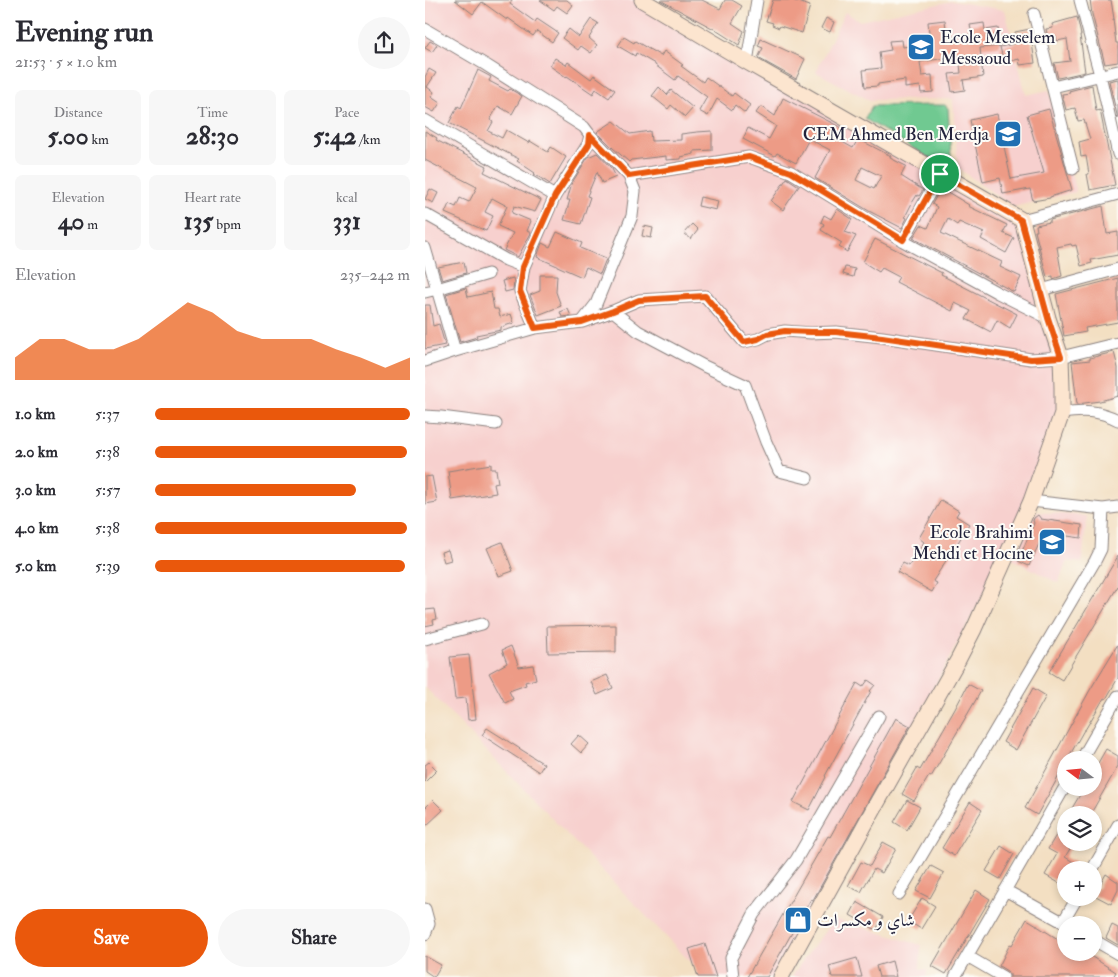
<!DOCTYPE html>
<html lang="en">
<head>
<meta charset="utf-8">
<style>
	:root { --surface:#fff; --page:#f7f7f7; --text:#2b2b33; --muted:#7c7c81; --accent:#ea580c }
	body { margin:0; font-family:"IM FELL Double Pica",Amiri,serif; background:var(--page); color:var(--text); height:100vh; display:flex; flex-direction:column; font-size:19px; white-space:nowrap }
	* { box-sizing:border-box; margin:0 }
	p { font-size:16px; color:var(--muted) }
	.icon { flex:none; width:28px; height:28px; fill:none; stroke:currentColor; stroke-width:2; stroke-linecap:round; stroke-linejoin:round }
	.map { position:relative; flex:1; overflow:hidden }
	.sheet { display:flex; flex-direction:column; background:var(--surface); width:425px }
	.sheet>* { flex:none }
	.needle { width:32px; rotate:286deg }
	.buttons { position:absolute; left:632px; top:751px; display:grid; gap:10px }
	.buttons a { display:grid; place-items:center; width:45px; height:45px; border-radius:50%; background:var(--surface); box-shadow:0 2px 8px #0003; font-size:25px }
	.pin { position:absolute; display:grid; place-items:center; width:42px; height:42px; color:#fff; margin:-21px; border:2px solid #fff; border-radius:50%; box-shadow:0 1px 5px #0007 }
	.round { display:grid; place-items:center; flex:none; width:52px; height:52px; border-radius:26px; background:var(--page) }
	.headline { display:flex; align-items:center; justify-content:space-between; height:85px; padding:0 15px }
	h1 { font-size:28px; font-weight:700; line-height:38px }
	.figures { display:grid; grid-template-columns:repeat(3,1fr); gap:8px; height:85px; padding:5px 15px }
	.figures div { display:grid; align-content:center; border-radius:8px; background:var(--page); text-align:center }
	.figures b { font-size:25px; font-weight:700 }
	.figures small { font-size:14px; font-weight:400 }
	.figures p { font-size:14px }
	.chart { height:140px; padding:10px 15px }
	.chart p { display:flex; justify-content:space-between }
	.chart svg { width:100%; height:90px; margin-top:5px; fill:var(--accent); opacity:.7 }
	.cta { display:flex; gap:10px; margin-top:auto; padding:10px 15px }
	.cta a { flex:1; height:58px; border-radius:30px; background:var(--accent); color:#fff; font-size:20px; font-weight:700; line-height:58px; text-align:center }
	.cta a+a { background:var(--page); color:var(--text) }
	ul { padding:0 15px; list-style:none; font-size:16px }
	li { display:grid; grid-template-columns:80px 60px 1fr; align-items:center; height:38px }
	li i { height:12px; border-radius:6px; background:var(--accent) }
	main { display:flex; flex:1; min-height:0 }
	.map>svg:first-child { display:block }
	.built { fill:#f7d0ce }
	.green { fill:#6fc991; stroke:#487666 }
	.building { fill:#ed9b86; fill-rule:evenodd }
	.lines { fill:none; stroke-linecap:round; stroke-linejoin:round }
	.street-casing { stroke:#8a807e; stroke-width:13 }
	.secondary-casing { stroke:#8a807e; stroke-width:17 }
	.street { stroke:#fff; stroke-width:11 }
	.secondary { stroke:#fce5cf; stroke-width:15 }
	.route-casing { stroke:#fff; stroke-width:10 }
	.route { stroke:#ea580c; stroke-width:6 }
	.labels { text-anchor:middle; stroke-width:4; stroke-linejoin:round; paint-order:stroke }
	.poi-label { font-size:18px; fill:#22223b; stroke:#fdfcf7; text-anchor:start }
</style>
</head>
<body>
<main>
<section class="sheet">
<div class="headline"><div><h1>Evening run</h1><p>21:53 · 5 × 1.0 km</p></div><a class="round"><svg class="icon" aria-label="share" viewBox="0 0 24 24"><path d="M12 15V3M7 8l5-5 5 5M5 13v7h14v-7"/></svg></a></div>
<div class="figures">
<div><p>Distance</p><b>5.00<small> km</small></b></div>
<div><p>Time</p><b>28:30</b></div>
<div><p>Pace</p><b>5:42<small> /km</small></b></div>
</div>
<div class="figures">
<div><p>Elevation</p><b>40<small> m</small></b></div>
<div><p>Heart rate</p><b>135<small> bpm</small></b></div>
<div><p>kcal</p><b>331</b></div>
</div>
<div class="chart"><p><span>Elevation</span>235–242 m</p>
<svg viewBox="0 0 160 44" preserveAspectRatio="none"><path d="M0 44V33L10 24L20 24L30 29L40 29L50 24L60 15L70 6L80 11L90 20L100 24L110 24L120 24L130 29L140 33L150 38L160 33V44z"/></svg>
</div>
<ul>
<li><b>1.0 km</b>5:37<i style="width:100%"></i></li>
<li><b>2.0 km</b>5:38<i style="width:99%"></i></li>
<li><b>3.0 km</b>5:57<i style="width:79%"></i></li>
<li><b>4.0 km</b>5:38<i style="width:99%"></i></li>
<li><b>5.0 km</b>5:39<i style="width:98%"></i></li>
</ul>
<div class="cta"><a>Save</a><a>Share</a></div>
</section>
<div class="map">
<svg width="693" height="977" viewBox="0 0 693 977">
	<rect width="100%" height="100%" fill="#fdfcf7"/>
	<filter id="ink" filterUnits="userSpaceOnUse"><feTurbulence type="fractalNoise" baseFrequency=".02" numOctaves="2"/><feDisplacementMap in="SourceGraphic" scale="10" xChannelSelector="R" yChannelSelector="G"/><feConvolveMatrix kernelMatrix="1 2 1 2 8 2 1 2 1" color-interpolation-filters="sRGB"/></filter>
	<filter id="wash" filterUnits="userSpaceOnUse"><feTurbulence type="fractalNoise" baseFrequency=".0096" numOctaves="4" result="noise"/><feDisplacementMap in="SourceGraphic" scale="20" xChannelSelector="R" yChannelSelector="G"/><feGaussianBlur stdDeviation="1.12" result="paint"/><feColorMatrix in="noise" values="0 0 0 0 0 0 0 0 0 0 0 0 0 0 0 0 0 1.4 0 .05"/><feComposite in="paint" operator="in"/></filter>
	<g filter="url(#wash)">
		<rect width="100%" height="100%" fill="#f3dfc2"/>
		<path class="built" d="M0 0H222L597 220 623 318 637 413 594 527 355 977H280L0 687Z
			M527 1 580 10 601 95 624 90 651 192 588 207 533 168 528 99 444 100 391 72 420 12 435 21Z
			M613 512 662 516 657 563 642 561 633 583 587 559 607 517Z
			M409 919 496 945 495 969 502 970 501 977H367L374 966Z"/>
		<path class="green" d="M512 105H520L523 108 527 172 440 119 447 106Z"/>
		<g id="blocks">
			<path class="building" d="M30 0H87L85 4 110 22 112 19 133 33 127 42 112 31 108 36 83 18 82 20 57 2 48 14Z
				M115 0H142L148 5 142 13 132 6 129 10Z
				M235 0H277L295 9 300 0H307L317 6 307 23 319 31 314 45 289 29Z
				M348 0H367L385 6 377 33 355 26 354 28 347 25 348 23 341 21Z
				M665 0H686L689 19H688L691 43H693V62L680 64 667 14Z
				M652 17 656 35H655L660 72 633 78 629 63 645 61 642 39 632 41 631 36 623 38 621 29 628 28 627 24Z
				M401 18 409 22 405 32 396 28Z
				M166 19 173 23 164 38 172 45 166 53 156 46 153 50 137 38 144 29 154 37Z
				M520 20 522 38 547 34 545 25 559 23 560 30 573 28 575 46 555 48 558 77 538 80 540 90 527 92 524 74 536 73 534 56 495 62 497 76 507 75 508 92 496 93 495 86 480 88V80L453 84V86L440 87 438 70 456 68 454 52 466 50 464 41 477 40 478 47 505 43 503 22Z
				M605 29 610 63 595 65 594 59 579 63 575 47 592 43 590 32Z
				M199 37 209 43 210 41 236 56 239 51 258 65 256 66 278 82 281 77 307 96 309 93 325 105 320 113 310 105 307 110 292 99 283 116 274 111 282 97 253 76 250 80 230 65V64L211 53 210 56 193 46Z
				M336 39 380 59 371 79 333 58 338 48 333 46Z
				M5 41 12 45 7 52 0 48Z
				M130 58 141 65 143 62 166 79 169 75 190 90 184 98 171 89 168 94 142 76 141 77 125 66Z
				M4 69 11 73 2 87 9 92 6 97 15 103 9 112 0 107V77Z
				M53 70 66 77 64 81 83 91 85 89 97 96 87 114 73 106 65 120 68 122 63 131 77 138 81 130 104 143 105 141 123 152 126 147 141 157 125 184 109 174 110 173 92 161 94 159 24 123 33 106 36 108Z
				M693 79V119L684 81Z
				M667 85 671 111 675 110 690 185 665 190 662 174H664L661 156 656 157 654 142 665 139 659 120 653 121 650 108 641 110 637 94 645 93 644 91Z
				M234 87 242 95 246 90 268 108 260 117 246 105 243 109 227 96Z
				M358 98 417 128 412 139 428 148 433 139 466 156 465 158 481 166 476 176 498 190 494 196 492 195 487 203 480 217 482 218 477 228 444 211 390 178 405 150 384 139 371 163 352 153 350 156 318 139 323 128 344 139 351 126 331 113 336 106 350 116ZM437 167 456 176 449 189 431 180Z
				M624 109 647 190 625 197V198L608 201 605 189 578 194 575 178 558 182 545 120 572 114 586 179 619 173 602 115Z
				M189 121 205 134 225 131 226 141 256 140V134L272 132 287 131V150L269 151V154L256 157V159L241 160V156L206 160 204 162 188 148 172 132Z
				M0 131 12 138 11 140 62 166 59 172 116 200 110 212 89 206 87 213 106 221 102 231 106 233 93 257 79 250 88 233 73 226 82 206 67 198 60 212 68 216 61 231 20 213 24 204 31 207 35 198 44 202 52 187 0 160Z
				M172 153 187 169 191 177 177 183 172 172 162 196 165 197 156 224 139 220 145 200H142L146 186H145L163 157Z
				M362 178 374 186 358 210 346 201Z
				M516 188 544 205 543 206 582 225 578 233 589 238 581 253 556 239 559 233 534 222 532 225 523 219 516 233 577 262 575 267 596 277 589 292 488 238 496 225 503 228 512 207 507 204Z
				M5 189 13 193 8 203 0 199Z
				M275 197 293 201 291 210 273 206Z
				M678 206 682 234 693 232V255L666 260 667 263 656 266 651 245 647 246 646 244 632 247 637 276 628 279V276L622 277 610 231H612L611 225 625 222V220Z
				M412 209 427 219 420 232 431 236 422 252 414 247 417 243 396 230 399 224 396 222 399 215 406 219Z
				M267 224 273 230 266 239 259 233Z
				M219 226 228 228 226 238 217 236Z
				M132 232 157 243 155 248 181 259 175 274 161 267 157 277 112 257 117 243 125 247Z
				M450 239 517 273 516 275 592 314 585 328 572 320 566 332 541 319 546 311 530 303 527 311 471 282 474 277 457 268 454 272 438 262Z
				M39 262 41 273 17 280 13 267Z
				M420 267 430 269 428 277 418 274Z
				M115 275H132L131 292 136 306 113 315 105 295 115 291Z
				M88 278 89 282 88 290 80 292 77 281Z
				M693 278V322L660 328 661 332 639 336 631 294Z
				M41 288 43 297 66 292 69 309H73L75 317 86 314 89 323 76 327V330L51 335 52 337 35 342 21 294Z
				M0 305H5L8 326 14 324 20 345 0 349Z
				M143 309 146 316 137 317 135 312Z
				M689 352 693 368V396L675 401 652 404 647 362 665 360V358Z
				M66 464V469H71L73 483 69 484 71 493 27 500 23 471Z
				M7 476 12 502 0 504V477Z
				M516 500 534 511 531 516 544 524 525 556H524L508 581 512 583 507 592 472 572 478 563 484 566 499 542 494 538Z
				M613 515 616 519 657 525 656 538 622 533 618 535 604 566 593 561 609 523 608 521 609 518Z
				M77 542 88 571 74 576 62 548Z
				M23 550 26 560 19 562 16 552Z
				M693 556V586L637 680 624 672Z
				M10 609 12 619 8 620 9 624 0 626V610Z
				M191 625V652L123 653 122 626Z
				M693 644V678L681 699 679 698 660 730H659L642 760H641L635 774 612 815 600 808 665 690Z
				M86 646 94 667 108 665 111 679 100 682 101 685 84 691 88 699 80 703 64 673 82 663 77 650Z
				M44 655 51 719 43 720 41 698 30 699 25 657Z
				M182 675 188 688 172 695 166 682Z
				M443 680 450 685 445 691H446L400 776 401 777 384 810 368 802 432 683 438 687Z
				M543 684 556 691 506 777 504 776 489 801 477 794 492 768 495 770 530 709Z
				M608 688 621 696 591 750 578 742Z
				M471 718 485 726 388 900 386 899 342 977H322L403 836 405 837Z
				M62 728 119 764 114 772 57 735Z
				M154 735 164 744 156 753 146 744Z
				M681 749 693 756V766L665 815H643L659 788H669V770Z
				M4 762 12 770 0 782V765Z
				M8 800 18 810 0 827V808Z
				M482 800 495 807 482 830 469 822Z
				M545 802 557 810 529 856 517 848Z
				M641 818V842H649L640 857 660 869V870H641V887L620 875 632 854 623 849Z
				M458 842 471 849 457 873 449 869 436 892 423 886 436 862 445 866Z
				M576 846 589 854 575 879 561 871Z
				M506 866 519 873 505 898 491 891Z
				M681 874 693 882V890L686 904 669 895Z
				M551 890 565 899 521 974 507 966Z
				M497 898 510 906 496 929 483 921Z
				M432 902 458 917 451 930 425 915Z
				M602 919 612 925V926L641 944V952H659L691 972 688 977H585V974L582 971 574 966 585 944 587 945Z
				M687 925 693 928V945L681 938Z
				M280 944 291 977H273L264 949Z
				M0 956 16 965 9 977 0 971Z
				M432 958 437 977H407L404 966Z
				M467 961 471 977H454L451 966Z"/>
		</g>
	</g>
	<g filter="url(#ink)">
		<use href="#blocks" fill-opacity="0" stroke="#8a807e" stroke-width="1"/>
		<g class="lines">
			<g class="street-casing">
				<path id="street" d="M655 0 675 75 693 154
					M609 14 648 169
					M0 29 61 65 159 127 165 135 163 144 130 196 99 267 95 291 110 328
					M322 62 332 0
					M628 87 693 71
					M0 120 130 196
					M515 174 478 241 573 293 623 318
					M204 176 324 157 366 172 478 241
					M0 214 81 260 99 267
					M597 220 693 194
					M0 248 12 289 63 274
					M616 290 693 269
					M0 292 12 289 30 351
					M188 311 213 331 279 366 320 385 341 442 354 471 382 478
					M157 322 188 311 214 300 280 296 319 342 333 339 343 334 360 331 386 333 411 332 457 337 606 359 636 357 693 343
					M0 361 30 351 110 328 157 322 171 304 207 216 210 191 204 176 165 135
					M637 413C658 410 673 410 693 420
					M0 416 16 417 71 424
					M678 509 693 507
					M0 639 57 624
					M656 760 693 696
					M667 870 693 825
					M580 890 643 925
					M474 894 670 561 676 549 678 509 606 501
					M0 909 4 924 0 934
					M638 922 652 898
					M669 940 693 954
					M542 956 578 977
					M308 977 306 958 329 914 371 860 454 716
					M530 977 641 785"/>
			</g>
			<g class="secondary-casing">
				<path id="secondary" d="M217 0 322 62 597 220 623 318 636 357 637 388V413L606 501 549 629 533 660 448 810 356 977"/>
			</g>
			<use href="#street" class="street"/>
			<use href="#secondary" class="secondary"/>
		</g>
	</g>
	<g class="lines" filter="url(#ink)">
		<g class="route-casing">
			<path id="route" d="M165 135 204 176 324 157 366 172 478 240 515 174 596 220 623 318 636 357 606 359 457 337 411 332H386L360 331 342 334 333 339 319 342 280 296 214 300 188 311 157 322 110 328 95 291 98 267 130 196 164 144Z"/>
		</g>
		<use href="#route" class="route"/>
	</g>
	<defs>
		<g id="school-square" transform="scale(1.4375)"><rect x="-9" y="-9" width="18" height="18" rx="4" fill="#1f6fb2" stroke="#fdfcf7"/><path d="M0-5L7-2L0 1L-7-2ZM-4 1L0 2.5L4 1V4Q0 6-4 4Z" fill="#fff"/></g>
		<g id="shop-square" transform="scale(1.4375)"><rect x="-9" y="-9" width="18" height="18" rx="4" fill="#1f6fb2" stroke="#fdfcf7"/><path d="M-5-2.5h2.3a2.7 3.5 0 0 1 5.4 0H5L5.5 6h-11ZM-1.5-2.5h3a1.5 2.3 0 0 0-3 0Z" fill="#fff"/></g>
	</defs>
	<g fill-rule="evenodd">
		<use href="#school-square" x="496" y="47"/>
		<use href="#school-square" x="583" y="134"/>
		<use href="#school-square" x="627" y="542"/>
		<use href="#shop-square" x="373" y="920"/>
	</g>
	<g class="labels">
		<g class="poi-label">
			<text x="515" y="43">Ecole Messelem<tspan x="515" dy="21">Messaoud</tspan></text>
			<text x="564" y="140" text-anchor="end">CEM Ahmed Ben Merdja</text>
			<text x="608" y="538" text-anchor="end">Ecole Brahimi<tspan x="608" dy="21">Mehdi et Hocine</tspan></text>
			<text x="392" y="926">شاي و مكسرات</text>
		</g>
	</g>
</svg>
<div class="buttons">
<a><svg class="needle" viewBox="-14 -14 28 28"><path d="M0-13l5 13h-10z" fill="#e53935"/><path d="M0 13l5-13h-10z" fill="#7c7c81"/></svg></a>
<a><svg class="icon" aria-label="layers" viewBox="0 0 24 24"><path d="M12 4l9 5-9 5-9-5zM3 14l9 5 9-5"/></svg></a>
<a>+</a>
<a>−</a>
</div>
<div class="pin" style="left:515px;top:174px;background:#1e9e55"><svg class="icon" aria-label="arrive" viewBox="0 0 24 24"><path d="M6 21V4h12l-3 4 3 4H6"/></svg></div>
</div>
</main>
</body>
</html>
